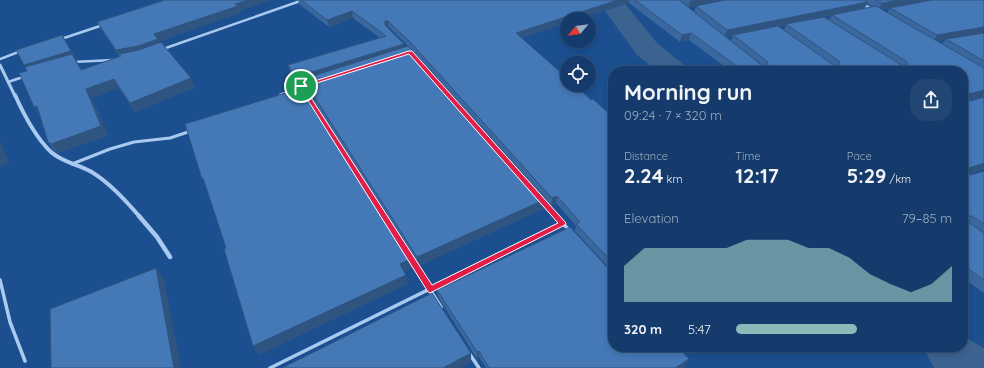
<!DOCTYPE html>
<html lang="en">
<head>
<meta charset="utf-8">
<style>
	:root { --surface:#143b6b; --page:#214673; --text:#f1f3f6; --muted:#9dadc1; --line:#33557e; --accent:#8bbbb9 }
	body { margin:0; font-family:Quicksand,sans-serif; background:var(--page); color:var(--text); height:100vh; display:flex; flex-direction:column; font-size:15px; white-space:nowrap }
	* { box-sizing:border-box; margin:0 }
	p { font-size:13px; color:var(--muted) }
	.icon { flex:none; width:22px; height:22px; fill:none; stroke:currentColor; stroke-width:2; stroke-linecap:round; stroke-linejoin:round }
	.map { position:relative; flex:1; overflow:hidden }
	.side { position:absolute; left:608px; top:66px; width:360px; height:286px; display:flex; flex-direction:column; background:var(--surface); border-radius:16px; box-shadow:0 2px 6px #0003,0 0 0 1px var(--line) }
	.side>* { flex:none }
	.needle { width:26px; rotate:241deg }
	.fabs { position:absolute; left:560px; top:12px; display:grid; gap:8px }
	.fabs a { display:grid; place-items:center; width:36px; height:36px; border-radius:50%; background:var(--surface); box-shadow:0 2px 6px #0003,0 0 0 1px var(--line); font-size:20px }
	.pin { position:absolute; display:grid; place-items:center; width:34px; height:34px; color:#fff; margin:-17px; border:2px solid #fff; border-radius:50%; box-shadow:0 1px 4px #0007 }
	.round { display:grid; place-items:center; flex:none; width:42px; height:42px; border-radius:16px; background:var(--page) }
	.headline { display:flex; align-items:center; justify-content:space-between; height:68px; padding:0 16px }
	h1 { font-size:22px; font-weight:700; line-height:30px }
	.metrics { display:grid; grid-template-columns:repeat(3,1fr); gap:6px; height:68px; padding:4px 16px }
	.metrics div { display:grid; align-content:center }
	.metrics b { font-size:20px; font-weight:700 }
	.metrics small { font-size:11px; font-weight:400 }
	.metrics p { font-size:11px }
	.chart { height:112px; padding:8px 16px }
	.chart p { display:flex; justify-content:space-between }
	.chart svg { width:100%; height:72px; margin-top:4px; fill:var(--accent); opacity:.7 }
	ul { padding:0 16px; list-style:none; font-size:13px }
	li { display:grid; grid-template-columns:64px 48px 1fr; align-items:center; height:30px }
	li i { height:10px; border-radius:5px; background:var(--accent) }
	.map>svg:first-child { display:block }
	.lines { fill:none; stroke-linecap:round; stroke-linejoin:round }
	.river { fill:#3c6290; fill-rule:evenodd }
	.service-far2 { stroke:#a9c9ee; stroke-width:2.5 }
	.service-far1 { stroke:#a9c9ee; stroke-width:3 }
	.service { stroke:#a9c9ee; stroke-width:3.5 }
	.minor-far2 { stroke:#a9c9ee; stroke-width:3 }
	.minor-far1 { stroke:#a9c9ee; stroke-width:4 }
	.minor { stroke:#a9c9ee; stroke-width:4.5 }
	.wall { fill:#3a679d; fill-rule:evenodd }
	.shaded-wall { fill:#305480 }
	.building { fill:#4478b7; stroke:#305480 }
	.route { fill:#e11d48; stroke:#fff; fill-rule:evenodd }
</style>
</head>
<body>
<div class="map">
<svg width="984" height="368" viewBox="0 0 984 368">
	<rect width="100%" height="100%" fill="#1b4f8f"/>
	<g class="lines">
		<path class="river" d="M597 0H622L657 43 684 65 688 71H657L637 55Z
			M963 332 970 340 984 348V368H934L923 347H963Z"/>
		<path class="service-far2" d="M61 39 103 25
			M163 49 303 0
			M0 59 21 51
			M73 62 113 60
			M8 82 23 77
			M301 86 308 96
			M280 95 308 84"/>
		<path class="service-far1" d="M307 95 384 217
			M72 164 110 149 134 142 170 138 191 131
			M543 202 557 217"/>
		<path class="service" d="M383 216 441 307
			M556 216 569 230
			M0 280 10 322 25 361
			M469 353 479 368
			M270 368 563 223"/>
		<path class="minor-far2" d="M855 0 873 10
			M0 65 15 96"/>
		<path class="minor-far1" d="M15 95C24 115 35 137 51 152 62 162 77 164 90 171 109 182 126 201 140 217"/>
		<path class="minor" d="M139 216 157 237 170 257"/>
	</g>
	<path class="wall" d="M165 0H270L239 11 240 13 159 41 195 87 135 112 119 88 92 98 108 135 58 153 55 151 48 142 27 71 26 67 24 65 66 42 82 70 120 57 101 29 97 22Z
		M298 0H984V96H983L968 100 970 101 984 97V169H983L968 174 971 175 984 171V293L963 278V71H725L726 70 728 69 689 40 680 42 629 3 567 19V23L521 38 591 100 613 117V347L685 366 681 368H486L479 357 477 359 438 297 437 290 607 266 575 231 576 226 556 203 551 206 546 200 545 208 418 266 305 88 304 82 298 84 290 72 288 65 380 38 353 18 329 27 299 4ZM867 4 873 7 864 9ZM696 6 694 12 688 8ZM890 8 887 13 881 9H885ZM832 15 829 20 824 17 826 16ZM786 24 784 30 778 26ZM389 27 412 50 461 105 404 47V44L388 28ZM733 35 731 41 726 37ZM945 40 942 44 937 41Z"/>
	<path class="shaded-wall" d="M248 0H270L239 11 240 13 159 41 162 46 121 57 116 50 154 34Z
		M618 0H629V3L580 19H567V23L515 40 516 33Z
		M695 0H731L688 8 690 1Z
		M899 0H933L878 10 882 3Z
		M868 2 864 9 724 37 727 30Z
		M352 11 353 18 329 27 327 20Z
		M385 21H388L389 27 386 28 385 25Z
		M984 27V34L933 42 937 35Z
		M691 33 689 40 680 42 682 35Z
		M62 35 66 42 87 79 29 71 24 65Z
		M404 44 405 51 303 79 304 82 298 84 295 77Z
		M191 78 195 87 135 112 130 103Z
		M114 79 119 88 92 98 108 135 58 153 51 144 86 89Z
		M984 90V94L983 96 963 101 968 94Z
		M37 106 41 116 34 107Z
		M0 139 9 163 0 167Z
		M984 163V167L983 169 963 175 969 168Z
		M557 196 556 203 551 206 552 198Z
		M546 199 545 208 418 266 417 257Z
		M411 259 412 269 402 273 400 264Z
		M156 268 164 279 181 368H174Z
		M406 275 408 284 259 355 253 346Z
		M479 351V357L477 359V352Z
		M471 353V362L460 368H443Z
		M689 359 685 366 681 368H675Z"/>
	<path class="building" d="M165 0H248L235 4 238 6 154 34 158 39 138 46 116 50 97 22Z
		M301 0H618L516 33 567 78V85H575L591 100 593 99 613 117V347H678L689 359 675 368H489L479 351 477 352 437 290 570 227 606 266H611L612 262 576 224 580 222 557 196 552 198 411 43 388 21H385V25L404 44 295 77 288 65 386 36 352 11 327 20Z
		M635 0H679L764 67 768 65 767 61 733 35 778 26 835 66H839V61L786 24 824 17 903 66H906L908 64 906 61 832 15 876 6 984 68V90L968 94 965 98 970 101 984 97V163L969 168 966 172 971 175 984 171V224L972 216H967L966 219 968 222 984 233V280L963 265V71H727L726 70 738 67 691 33 682 35Z
		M725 0H864L868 2 727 30 696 6Z
		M876 0H899L882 3Z
		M932 0H984V27L937 35 890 8Z
		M984 33V61L946 39Z
		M62 35 71 51 24 65 16 50Z
		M161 42 191 78 130 103 114 79 86 89 101 126 51 144 48 142 37 106 34 107 19 73 27 71 25 67 72 54 81 70 121 56 119 54 139 50Z
		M408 46 546 199 417 257 303 79Z
		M302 88 411 259 400 264 406 275 253 346 224 249 226 248 203 178 202 179 185 124Z
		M156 268 174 368H51L50 309Z
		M432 293 471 353 443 368H282Z"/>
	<path class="route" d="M409 51H412L566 223 565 225 430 293 428 292 299 86ZM409 54 558 223 432 285 304 87Z"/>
</svg>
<div class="fabs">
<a><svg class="needle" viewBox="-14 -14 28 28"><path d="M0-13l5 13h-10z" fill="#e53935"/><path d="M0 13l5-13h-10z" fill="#9dadc1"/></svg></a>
<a><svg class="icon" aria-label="locate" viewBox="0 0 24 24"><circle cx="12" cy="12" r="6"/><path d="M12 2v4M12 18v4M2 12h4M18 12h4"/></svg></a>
</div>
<div class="pin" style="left:301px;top:86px;background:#1e9e55"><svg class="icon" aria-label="arrive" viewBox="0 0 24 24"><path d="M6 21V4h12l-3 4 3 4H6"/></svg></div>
<section class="side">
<div class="headline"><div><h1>Morning run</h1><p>09:24 · 7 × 320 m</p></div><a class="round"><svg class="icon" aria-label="share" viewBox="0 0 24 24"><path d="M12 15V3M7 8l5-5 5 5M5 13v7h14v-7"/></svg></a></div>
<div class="metrics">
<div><p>Distance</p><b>2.24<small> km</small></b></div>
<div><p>Time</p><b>12:17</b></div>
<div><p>Pace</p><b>5:29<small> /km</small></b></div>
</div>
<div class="chart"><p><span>Elevation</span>79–85 m</p>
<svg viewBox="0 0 160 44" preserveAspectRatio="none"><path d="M0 44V22L10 11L20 11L30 11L40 11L50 11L60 6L70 6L80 6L90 11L100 11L110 17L120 27L130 33L140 38L150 33L160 22V44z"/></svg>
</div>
<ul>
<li><b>320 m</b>5:47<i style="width:56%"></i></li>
</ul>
</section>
</div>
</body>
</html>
